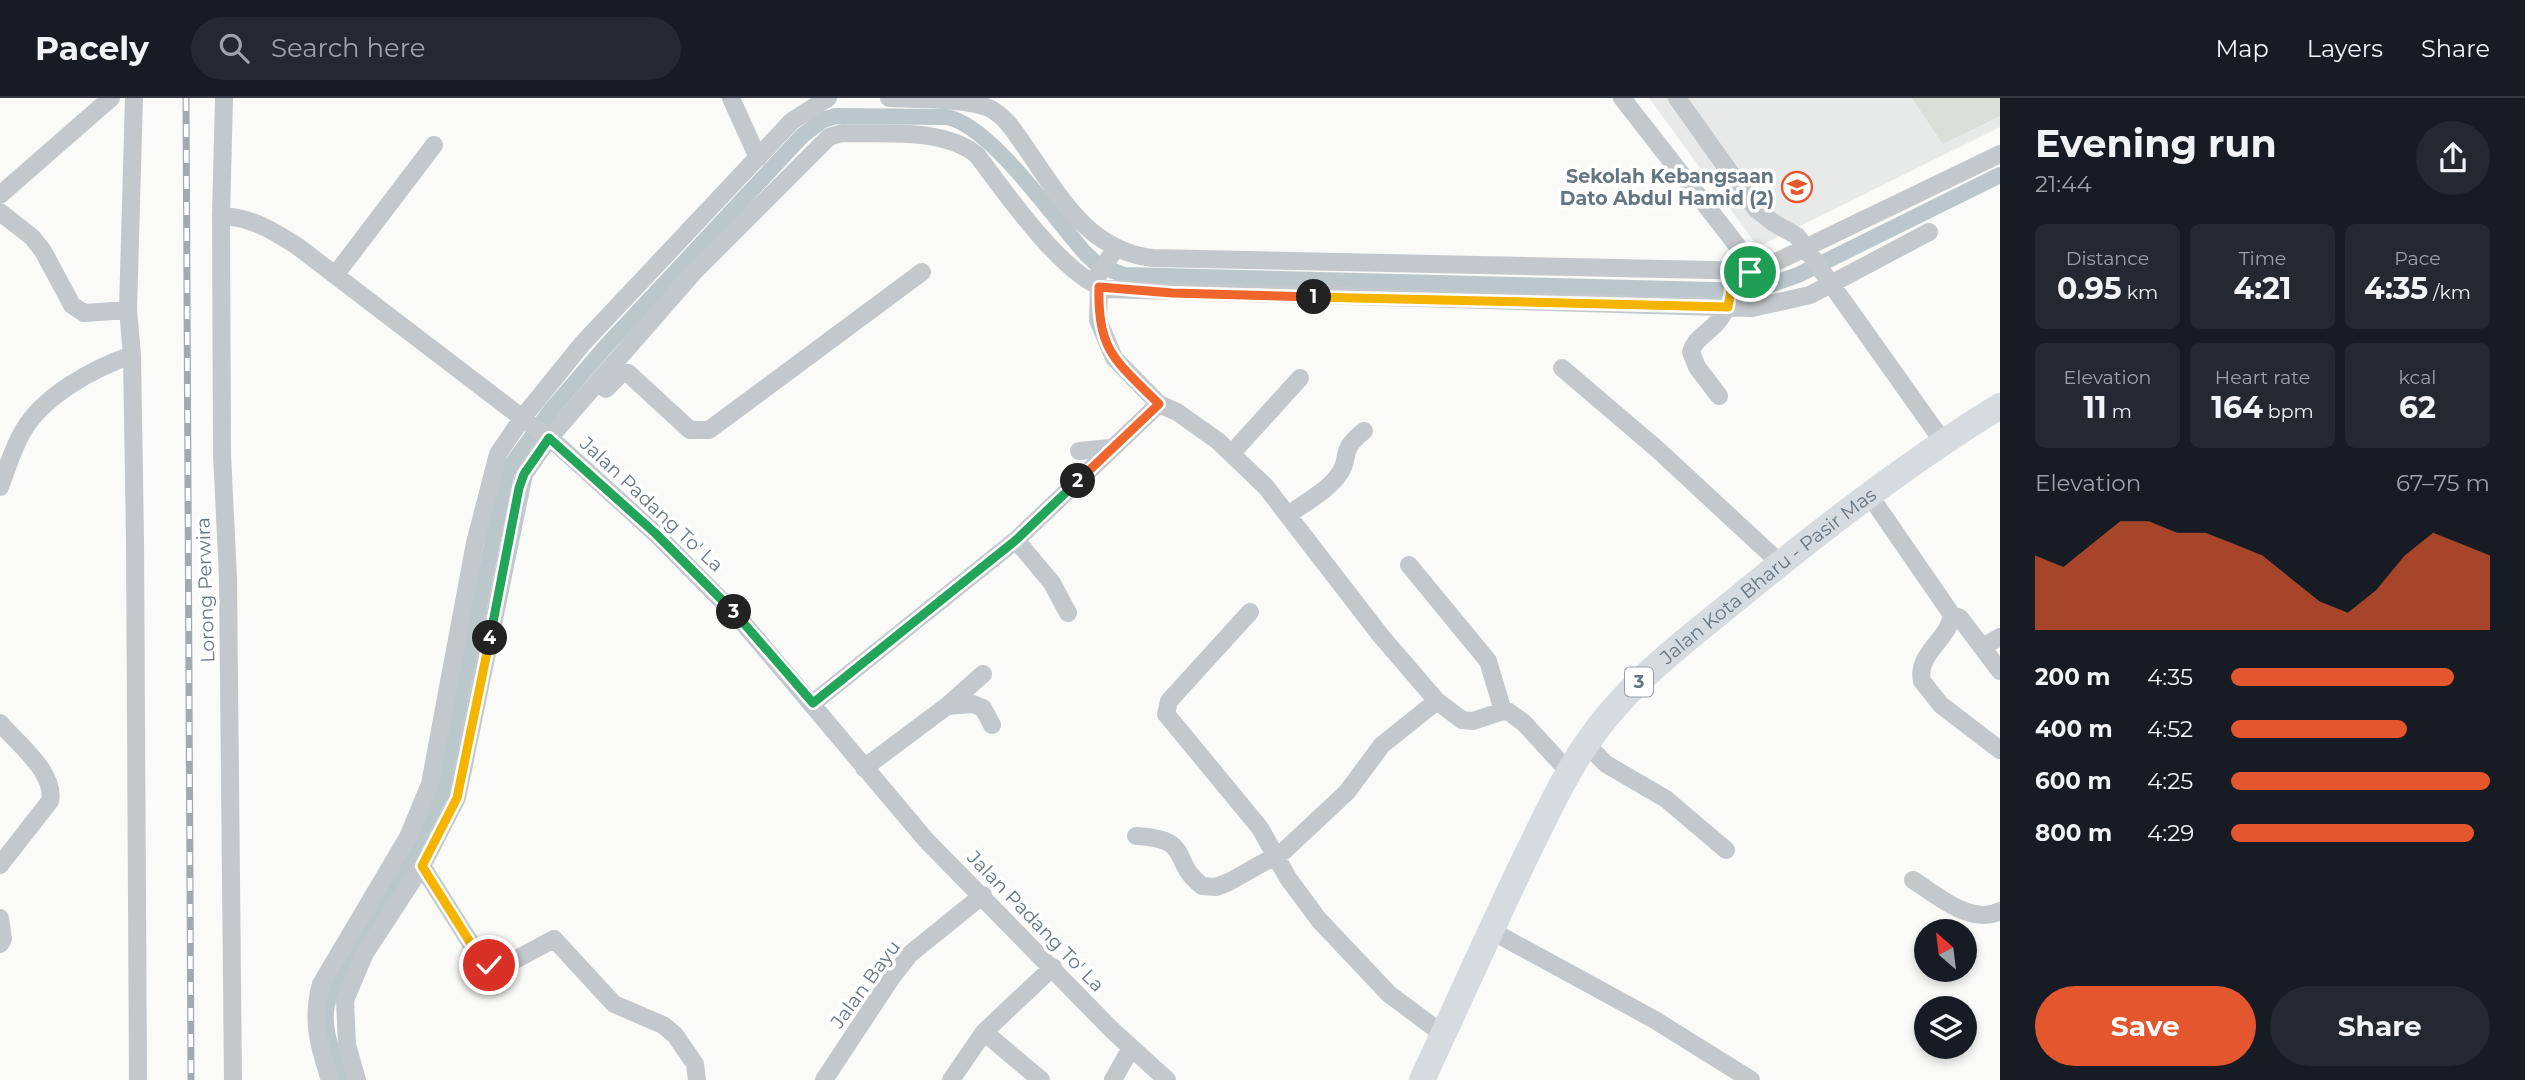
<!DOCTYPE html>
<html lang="en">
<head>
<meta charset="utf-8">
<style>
	:root { --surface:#171b24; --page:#242831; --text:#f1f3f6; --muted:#9ea1a6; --line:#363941; --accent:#e4572e }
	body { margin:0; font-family:Montserrat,sans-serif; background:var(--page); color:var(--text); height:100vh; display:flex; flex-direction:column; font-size:26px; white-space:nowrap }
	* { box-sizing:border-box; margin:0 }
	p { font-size:23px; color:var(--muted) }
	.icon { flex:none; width:38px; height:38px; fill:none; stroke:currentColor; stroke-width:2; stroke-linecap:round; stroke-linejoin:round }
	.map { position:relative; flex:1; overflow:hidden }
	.drawer { display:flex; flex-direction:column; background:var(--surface); width:525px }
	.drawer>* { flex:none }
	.needle { width:46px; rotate:332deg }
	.buttons { position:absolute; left:1914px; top:821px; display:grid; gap:14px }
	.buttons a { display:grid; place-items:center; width:63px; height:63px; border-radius:50%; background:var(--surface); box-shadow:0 4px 10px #0003; font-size:35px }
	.pin { position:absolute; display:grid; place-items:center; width:60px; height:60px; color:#fff; margin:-30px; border:4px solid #fff; border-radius:50%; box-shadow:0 2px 7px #0007 }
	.km { position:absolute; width:35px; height:35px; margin:-18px; border-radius:50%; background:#222; color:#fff; font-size:19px; line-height:35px; text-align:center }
	.round { display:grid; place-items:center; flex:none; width:74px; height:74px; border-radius:37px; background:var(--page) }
	.summary { display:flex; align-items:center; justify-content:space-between; height:119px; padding:0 35px }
	h1 { font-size:38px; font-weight:700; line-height:52px }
	.metrics { display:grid; grid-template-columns:repeat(3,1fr); gap:10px; height:119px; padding:7px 35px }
	.metrics div { display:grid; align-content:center; border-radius:10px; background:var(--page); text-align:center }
	.metrics b { font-size:30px; font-weight:700 }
	.metrics small { font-size:19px; font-weight:400 }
	.metrics p { font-size:19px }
	.chart { height:196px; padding:14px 35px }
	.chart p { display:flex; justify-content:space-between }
	.chart svg { width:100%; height:126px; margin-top:7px; fill:var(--accent); opacity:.7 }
	.primary-button { display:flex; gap:14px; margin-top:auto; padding:14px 35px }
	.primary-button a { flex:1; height:80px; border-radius:42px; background:var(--accent); color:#fff; font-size:28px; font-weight:700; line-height:80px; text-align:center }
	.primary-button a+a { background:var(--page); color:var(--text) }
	ul { padding:0 35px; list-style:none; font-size:23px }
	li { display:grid; grid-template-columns:112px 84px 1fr; align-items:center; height:52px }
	li i { height:18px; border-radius:9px; background:var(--accent) }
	header { display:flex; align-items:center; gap:42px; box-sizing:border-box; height:98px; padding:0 35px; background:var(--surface); border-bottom:2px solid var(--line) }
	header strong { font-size:33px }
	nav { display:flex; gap:38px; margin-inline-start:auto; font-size:24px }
	.search { width:490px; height:63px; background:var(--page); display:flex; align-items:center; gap:18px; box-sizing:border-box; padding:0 24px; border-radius:38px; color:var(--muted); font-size:26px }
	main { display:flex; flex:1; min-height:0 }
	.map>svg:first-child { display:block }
	.built { fill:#e8e9e9 }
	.green { fill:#dadfd7 }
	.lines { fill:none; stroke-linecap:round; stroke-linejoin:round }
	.canal { stroke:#bbc7cb; stroke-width:16 }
	.minor { stroke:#c3c8cc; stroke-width:18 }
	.highway { stroke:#d6dbdf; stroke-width:26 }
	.rail-casing { stroke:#a2aab0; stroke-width:7 }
	.rail { stroke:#fff; stroke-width:4.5; stroke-dasharray:13; stroke-linecap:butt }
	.split-1-casing { stroke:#fff; stroke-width:14 }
	.split-2-casing { stroke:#fff; stroke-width:14 }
	.split-3-casing { stroke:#fff; stroke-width:14 }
	.split-4-casing { stroke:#fff; stroke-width:14 }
	.split-5-casing { stroke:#fff; stroke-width:14 }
	.split-1 { stroke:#f5b400; stroke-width:9 }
	.split-2 { stroke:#f0652b; stroke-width:9 }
	.split-3 { stroke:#22a559; stroke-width:9 }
	.split-4 { stroke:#22a559; stroke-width:9 }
	.split-5 { stroke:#f5b400; stroke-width:9 }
	.labels { text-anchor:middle; stroke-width:7; stroke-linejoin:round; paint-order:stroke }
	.shield { fill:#fff; stroke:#939fa8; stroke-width:2 }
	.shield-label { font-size:18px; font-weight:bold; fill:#657683 }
	.poi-label { font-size:19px; font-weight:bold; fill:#657683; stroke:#fff; text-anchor:end }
	.street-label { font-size:19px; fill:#657683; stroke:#fff }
</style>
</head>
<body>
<header>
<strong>Pacely</strong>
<div class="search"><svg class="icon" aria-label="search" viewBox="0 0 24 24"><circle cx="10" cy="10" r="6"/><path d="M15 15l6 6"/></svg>Search here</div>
<nav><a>Map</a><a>Layers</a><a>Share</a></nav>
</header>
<main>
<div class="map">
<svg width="2000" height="982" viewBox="0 0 2000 982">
	<rect width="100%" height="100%" fill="#fafaf8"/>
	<path class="built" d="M1649 0H2000V29L1758 149Z"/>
	<path class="green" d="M1912 0H2000V18L1943 46Z"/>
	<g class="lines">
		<path class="canal" d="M342 982C335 961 324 937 326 914 330 869 404 770 431 727L439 706 507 373 551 312 607 247 803 37 823 22 836 18 947 19C991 28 1053 119 1085 155L1098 167 1124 177 1753 193 1798 177 2000 77"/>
		<path class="minor" d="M134 0 128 212 132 257 135 441 138 982
			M224 0 221 118 222 356 228 480 233 982
			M731 0 758 60
			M889 0C915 1 968 0 991 11 1007 20 1016 36 1026 50 1060 99 1088 152 1152 160L1757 173 2000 56
			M1622 0 1757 173
			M1677 0 1756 111 1774 125 1797 138 1944 345
			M0 97 111 0
			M0 114 32 139 43 153 72 207 84 215 128 212
			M221 118C251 119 272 132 297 148L559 348 655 435 739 520 926 742 1112 932 1167 982
			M336 176 434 47
			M1093 185 1115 151
			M1099 189 1098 222 1114 260 1159 306 1177 314 1218 343 1266 389 1381 538 1437 603 1462 622 1473 623 1503 613 1509 614 1524 625 1569 674
			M1562 270 1657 351 1781 466
			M606 291 621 276 628 275 690 332H709L922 174
			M1719 298 1697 269 1691 254C1694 244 1700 240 1708 233 1727 218 1733 198 1734 174
			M1079 353 1111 350
			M1232 355 1300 280
			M0 389C7 371 13 350 23 333 44 297 94 270 132 257
			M1870 398 1952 517C1949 541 1916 556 1922 583L1941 607 2000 652
			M1289 416C1305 405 1325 394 1337 379 1353 359 1336 355 1364 333
			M1016 442 1052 485 1068 515
			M1409 467 1488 563 1503 613
			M1250 514 1169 603 1166 616 1260 730 1288 780 1319 822 1389 896 1444 937
			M1952 517 1960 520 2000 573
			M1982 549 2000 539
			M813 605 1016 442 1159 306
			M947 608 973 606 983 610 992 627
			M0 625C17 645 56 675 50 703L0 767
			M1586 646 1606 666 1666 701 1726 752
			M864 670 947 608 983 576
			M1136 738C1194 741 1169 762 1202 788L1216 789 1229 784 1284 753 1347 694 1382 647 1437 603
			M422 768 480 860 489 867 511 864 554 841 614 906 663 927 675 937 695 966 697 982
			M1913 782C1937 797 1971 828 2000 813
			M0 820 3 841 0 846
			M1490 832 1655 922 1751 982
			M984 934 1041 982
			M330 982C319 948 311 922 321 886L408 739 430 686 475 445 498 356 523 319 583 245 792 23 828 0
			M357 982 347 947 345 902 365 855 422 768 457 700 524 376 549 340 693 175 829 39 842 35C885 37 942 29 977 57 1005 94 1063 178 1106 191L1752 210 1810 197 1929 134
			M824 982 892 879 910 856 983 797
			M951 982 984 934 1053 869
			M1113 982 1131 950"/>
		<path class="highway" id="s1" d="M1422 982C1457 907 1491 831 1527 756 1546 718 1563 680 1587 645 1628 584 1688 541 1744 495 1825 429 1910 363 2000 308"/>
		<g class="rail-casing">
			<path id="rail" d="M186 0 191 982"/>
		</g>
		<use href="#rail" class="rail"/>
	</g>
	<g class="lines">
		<g class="split-1-casing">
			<path id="split-1" d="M1314 199 1728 209 1734 174H1750"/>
		</g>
		<g class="split-2-casing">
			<path id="split-2" d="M1078 383 1159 306C1116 263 1097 253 1099 189L1172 195 1314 199"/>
		</g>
		<g class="split-3-casing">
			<path id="split-3" d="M734 514 813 605 1016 442 1078 383"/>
		</g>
		<g class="split-4-casing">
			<path id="split-4" d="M490 540 519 390 524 376 549 340 655 435 734 514"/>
		</g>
		<g class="split-5-casing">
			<path id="split-5" d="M489 867 480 860 422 768 457 700 490 540"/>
		</g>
		<use href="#split-1" class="split-1"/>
		<use href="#split-2" class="split-2"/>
		<use href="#split-3" class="split-3"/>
		<use href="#split-4" class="split-4"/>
		<use href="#split-5" class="split-5"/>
	</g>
	<defs>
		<g id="school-ring" transform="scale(1.575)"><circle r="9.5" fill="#fff" stroke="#e4572e" stroke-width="1.5"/><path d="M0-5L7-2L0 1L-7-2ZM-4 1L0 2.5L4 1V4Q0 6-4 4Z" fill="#e4572e"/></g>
	</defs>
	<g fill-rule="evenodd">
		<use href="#school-ring" x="1797" y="89"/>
	</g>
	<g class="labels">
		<rect class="shield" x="1625" y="569.5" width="28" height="29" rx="5"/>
		<g class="shield-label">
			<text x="1639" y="590">3</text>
		</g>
		<g class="poi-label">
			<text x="1774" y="85">Sekolah Kebangsaan<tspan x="1774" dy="22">Dato Abdul Hamid (2)</tspan></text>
		</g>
		<g class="street-label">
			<text transform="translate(652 406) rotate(43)" y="7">Jalan Padang To' La</text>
			<text dy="7" stroke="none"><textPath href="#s1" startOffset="623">Jalan Kota Bharu - Pasir Mas</textPath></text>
			<text transform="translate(205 492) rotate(-92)" y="7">Lorong Perwira</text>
			<text transform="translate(1036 823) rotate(46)" y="7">Jalan Padang To' La</text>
			<text transform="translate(865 886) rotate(-54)" y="7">Jalan Bayu</text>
		</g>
	</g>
</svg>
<div class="buttons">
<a><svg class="needle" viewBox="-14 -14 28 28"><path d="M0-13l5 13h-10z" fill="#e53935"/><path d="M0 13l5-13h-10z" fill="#9ea1a6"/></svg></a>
<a><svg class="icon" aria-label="layers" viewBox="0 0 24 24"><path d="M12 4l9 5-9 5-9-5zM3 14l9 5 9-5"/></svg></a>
</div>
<div class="pin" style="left:1750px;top:174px;background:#1e9e55"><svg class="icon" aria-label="arrive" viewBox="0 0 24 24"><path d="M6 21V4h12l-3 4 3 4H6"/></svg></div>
<div class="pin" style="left:489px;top:867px;background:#d93025"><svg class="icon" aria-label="check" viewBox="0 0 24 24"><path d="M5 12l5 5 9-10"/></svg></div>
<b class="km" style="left:1314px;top:199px">1</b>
<b class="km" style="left:1078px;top:383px">2</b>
<b class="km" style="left:734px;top:514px">3</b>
<b class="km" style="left:490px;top:540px">4</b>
</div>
<section class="drawer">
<div class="summary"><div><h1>Evening run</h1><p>21:44</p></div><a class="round"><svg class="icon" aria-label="share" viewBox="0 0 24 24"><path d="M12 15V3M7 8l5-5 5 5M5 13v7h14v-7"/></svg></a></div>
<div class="metrics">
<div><p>Distance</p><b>0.95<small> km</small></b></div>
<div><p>Time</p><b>4:21</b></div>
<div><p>Pace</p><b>4:35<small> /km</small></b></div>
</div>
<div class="metrics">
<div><p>Elevation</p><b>11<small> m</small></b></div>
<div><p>Heart rate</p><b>164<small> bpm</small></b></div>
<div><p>kcal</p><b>62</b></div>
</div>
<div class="chart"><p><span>Elevation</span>67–75 m</p>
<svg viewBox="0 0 160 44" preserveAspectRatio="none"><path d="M0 44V18L10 22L20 14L30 6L40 6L50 10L60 10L70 14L80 18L90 26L100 34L110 38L120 30L130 18L140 10L150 14L160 18V44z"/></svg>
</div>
<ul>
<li><b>200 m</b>4:35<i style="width:86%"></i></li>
<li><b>400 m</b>4:52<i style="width:68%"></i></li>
<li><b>600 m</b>4:25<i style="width:100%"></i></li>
<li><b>800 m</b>4:29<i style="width:94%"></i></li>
</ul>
<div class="primary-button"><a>Save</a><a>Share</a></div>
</section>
</main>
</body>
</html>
